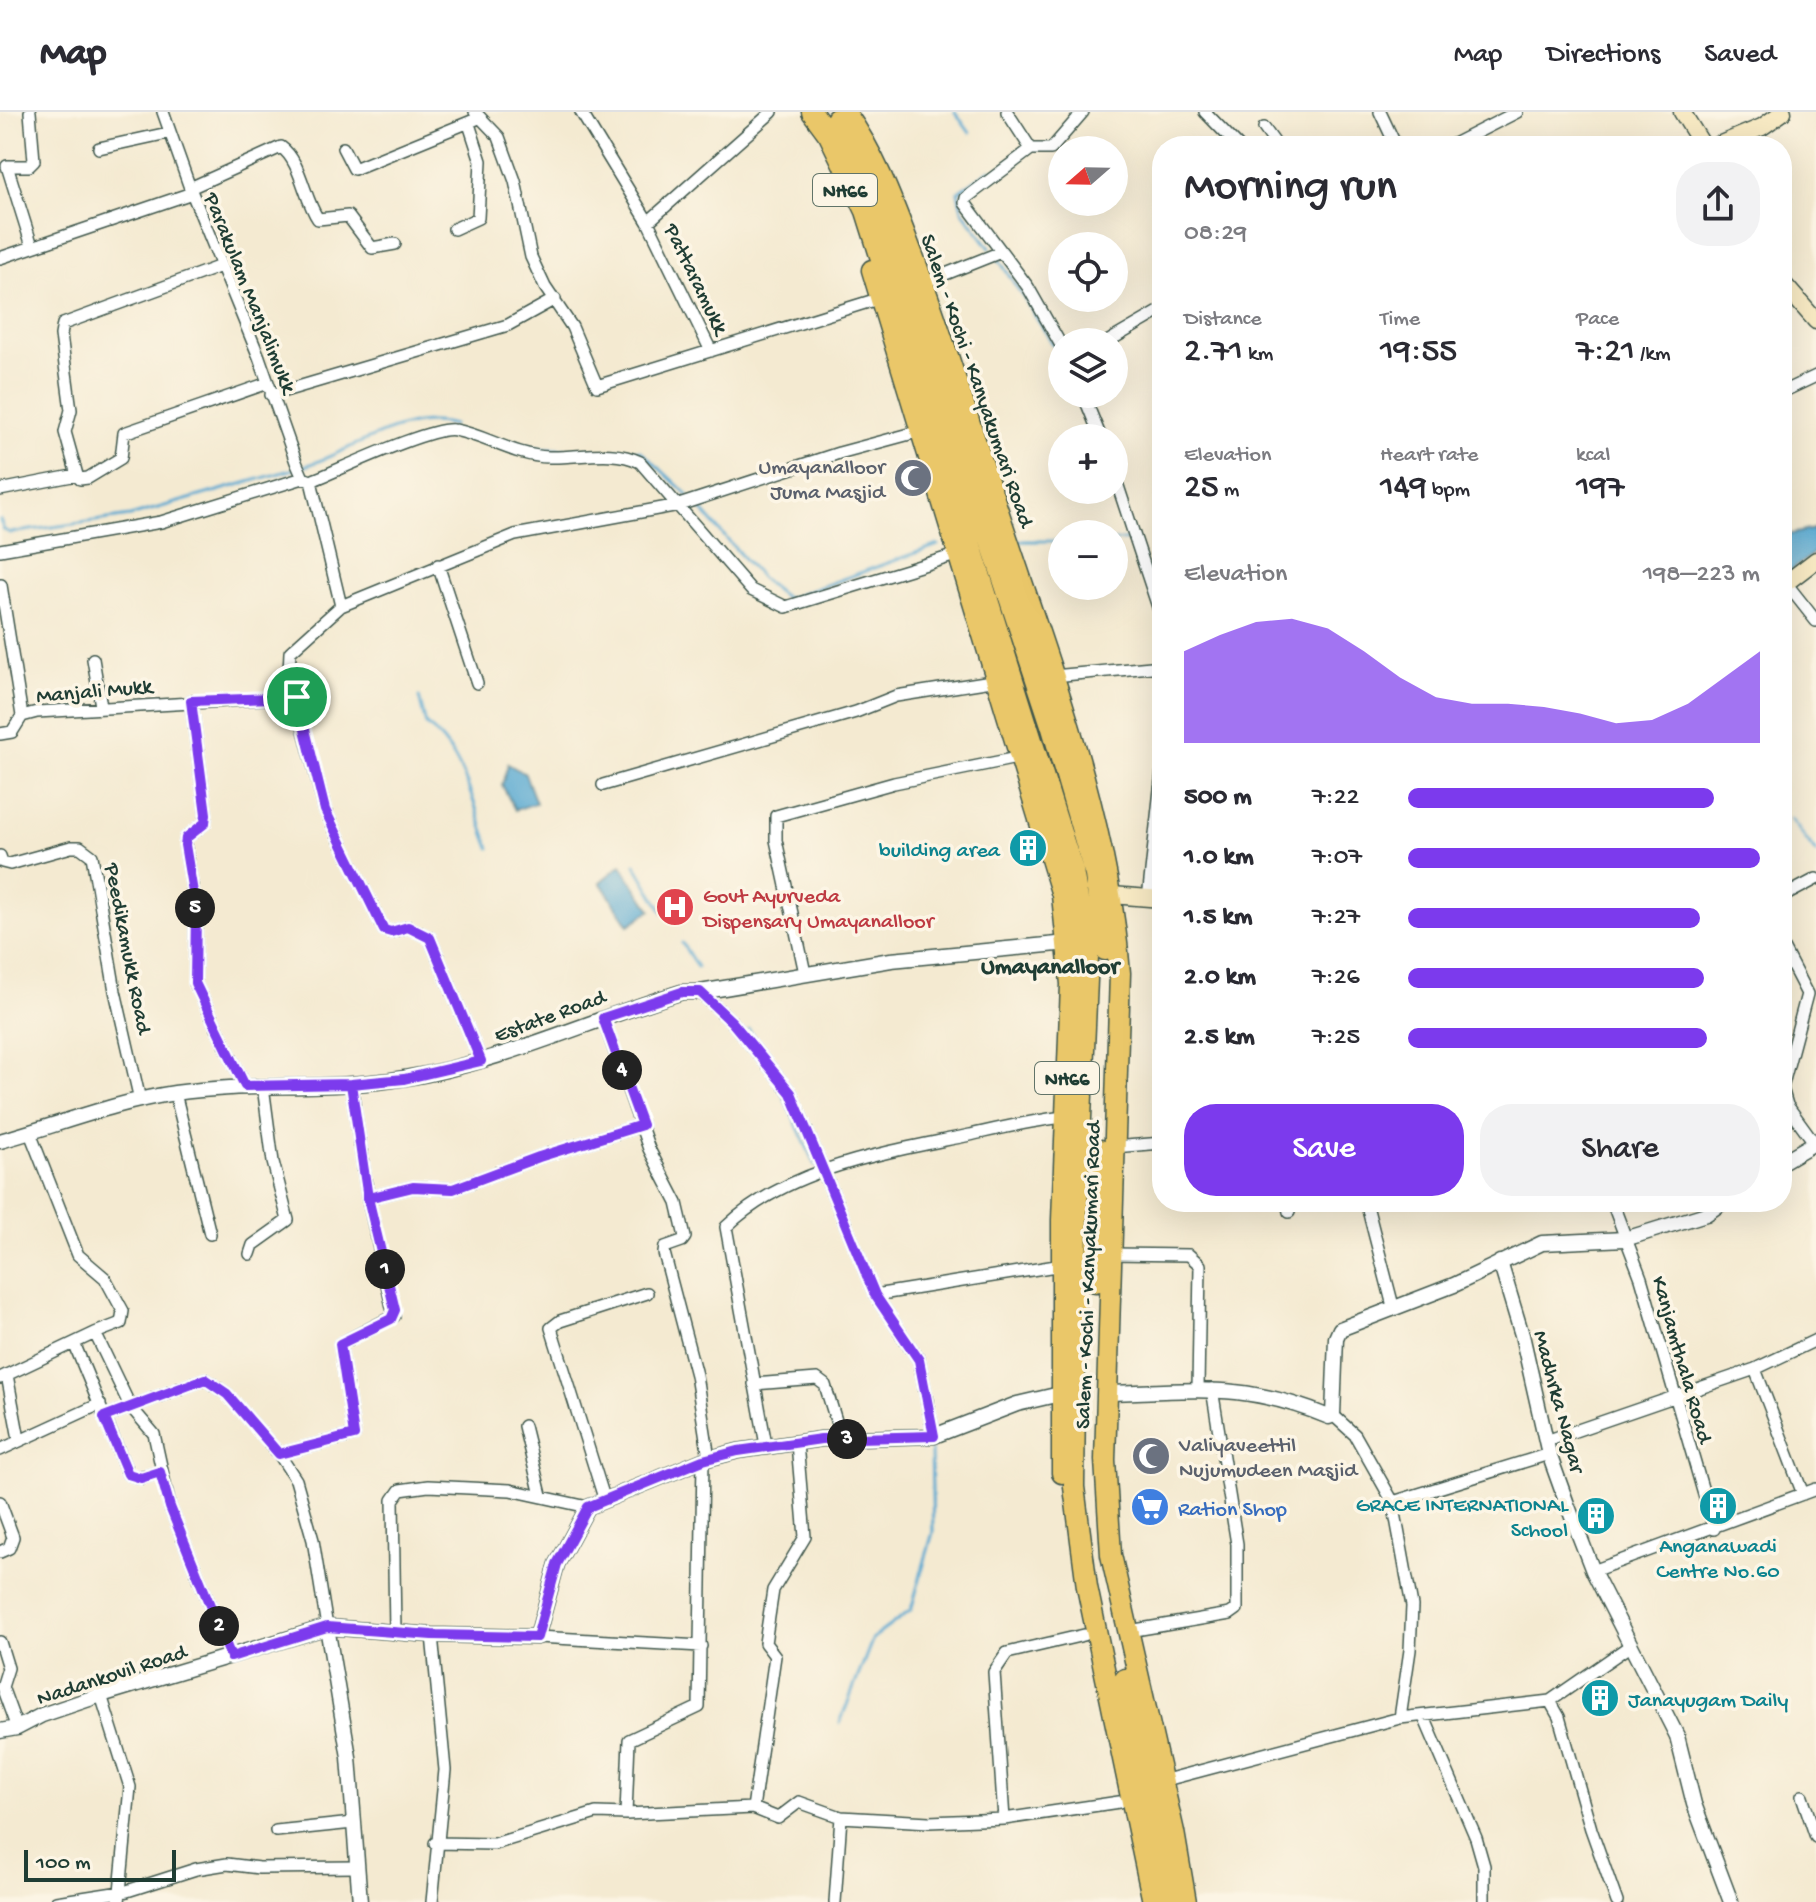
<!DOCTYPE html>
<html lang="en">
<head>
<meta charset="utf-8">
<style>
	:root { --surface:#fff; --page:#f2f2f3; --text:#2b2b33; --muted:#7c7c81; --line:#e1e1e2; --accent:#7c3aed }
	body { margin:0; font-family:"Gochi Hand",sans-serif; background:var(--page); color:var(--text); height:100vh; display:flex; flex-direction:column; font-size:30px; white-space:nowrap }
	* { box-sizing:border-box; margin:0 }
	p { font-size:26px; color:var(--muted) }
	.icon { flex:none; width:44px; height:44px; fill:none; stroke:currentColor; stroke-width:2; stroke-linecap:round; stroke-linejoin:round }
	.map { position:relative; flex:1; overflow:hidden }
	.details { position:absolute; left:1152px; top:24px; width:640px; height:1076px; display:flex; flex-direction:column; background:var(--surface); border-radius:32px; box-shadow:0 8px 32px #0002 }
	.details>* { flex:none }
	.needle { width:52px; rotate:250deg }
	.fabs { position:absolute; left:1048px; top:24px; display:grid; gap:16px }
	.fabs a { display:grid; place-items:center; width:80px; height:80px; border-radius:50%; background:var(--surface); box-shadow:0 8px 32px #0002; font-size:40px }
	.scale { position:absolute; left:24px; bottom:20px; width:152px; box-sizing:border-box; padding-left:8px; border:4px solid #1f3d34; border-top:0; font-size:22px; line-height:28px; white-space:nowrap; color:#1f3d34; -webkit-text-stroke:6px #fcf5e5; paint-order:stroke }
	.pin { position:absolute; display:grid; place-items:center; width:68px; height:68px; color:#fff; margin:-34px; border:4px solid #fff; border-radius:50%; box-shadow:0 2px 8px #0007 }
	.km { position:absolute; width:40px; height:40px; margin:-20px; border-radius:50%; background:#222; color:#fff; font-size:22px; line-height:40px; text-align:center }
	.round { display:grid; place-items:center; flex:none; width:84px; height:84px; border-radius:32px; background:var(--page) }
	.summary { display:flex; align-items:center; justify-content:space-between; height:136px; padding:0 32px }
	h1 { font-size:44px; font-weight:600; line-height:60px }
	.stats { display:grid; grid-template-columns:repeat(3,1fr); gap:12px; height:136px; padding:8px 32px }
	.stats div { display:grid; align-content:center }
	.stats b { font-size:34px; font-weight:600 }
	.stats small { font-size:22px; font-weight:400 }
	.stats p { font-size:22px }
	.chart { height:224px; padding:16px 32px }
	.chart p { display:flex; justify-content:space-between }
	.chart svg { width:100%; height:144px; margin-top:8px; fill:var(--accent); opacity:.7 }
	.button { display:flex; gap:16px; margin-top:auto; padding:16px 32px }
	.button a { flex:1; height:92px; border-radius:32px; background:var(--accent); color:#fff; font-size:32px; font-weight:600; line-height:92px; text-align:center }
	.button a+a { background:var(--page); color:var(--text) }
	ul { padding:0 32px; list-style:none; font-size:26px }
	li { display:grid; grid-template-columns:128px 96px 1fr; align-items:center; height:60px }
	li i { height:20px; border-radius:10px; background:var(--accent) }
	header { display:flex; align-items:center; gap:48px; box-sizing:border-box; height:112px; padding:0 40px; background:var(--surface); border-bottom:2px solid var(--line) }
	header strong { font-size:38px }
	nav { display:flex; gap:44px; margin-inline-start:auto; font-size:28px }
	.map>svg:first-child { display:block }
	.water { fill:#56a8d1; stroke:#3a7282; stroke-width:2 }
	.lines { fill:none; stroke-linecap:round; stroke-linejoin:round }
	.stream { stroke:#56a8d1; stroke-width:3 }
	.minor-casing { stroke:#3f574c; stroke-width:14 }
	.tertiary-casing { stroke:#3f574c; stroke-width:17 }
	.secondary-casing { stroke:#3f574c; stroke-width:19 }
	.trunk-casing { stroke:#3f574c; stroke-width:23 }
	.minor { stroke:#fff; stroke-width:11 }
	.tertiary { stroke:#fff; stroke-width:14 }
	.secondary { stroke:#f7e9c3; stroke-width:16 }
	.trunk { stroke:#eac769; stroke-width:20 }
	.route-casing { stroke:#fff; stroke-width:16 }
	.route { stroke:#7c3aed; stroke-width:10 }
	.labels { text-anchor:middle; stroke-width:7; stroke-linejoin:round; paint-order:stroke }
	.shield { fill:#fcf5e5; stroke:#617469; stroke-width:2 }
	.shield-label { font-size:20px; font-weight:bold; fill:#1f3d34 }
	.street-label { font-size:22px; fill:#1f3d34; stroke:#fcf5e5 }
	.worship-label { font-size:22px; fill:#5b616d; stroke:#fcf5e5; text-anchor:end }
	.culture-label { font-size:22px; fill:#0d838f; stroke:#fcf5e5; text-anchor:end }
	.health-label { font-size:22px; fill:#be3a42; stroke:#fcf5e5; text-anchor:start }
	.shop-label { font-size:22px; fill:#366cbe; stroke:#fcf5e5; text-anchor:start }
	.neighbourhood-label { font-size:24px; font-weight:bold; fill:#1f3d34; stroke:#fcf5e5 }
</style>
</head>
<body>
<header>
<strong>Map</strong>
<nav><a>Map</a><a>Directions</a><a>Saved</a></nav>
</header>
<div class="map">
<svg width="1816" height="1790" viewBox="0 0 1816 1790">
	<rect width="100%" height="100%" fill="#fcf5e5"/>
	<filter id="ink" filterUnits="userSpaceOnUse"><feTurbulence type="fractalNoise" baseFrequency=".0125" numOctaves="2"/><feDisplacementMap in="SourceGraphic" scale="16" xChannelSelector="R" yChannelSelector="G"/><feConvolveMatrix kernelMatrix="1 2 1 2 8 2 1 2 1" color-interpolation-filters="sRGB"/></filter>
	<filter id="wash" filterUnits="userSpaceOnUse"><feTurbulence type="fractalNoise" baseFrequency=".006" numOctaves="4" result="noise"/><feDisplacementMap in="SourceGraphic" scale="32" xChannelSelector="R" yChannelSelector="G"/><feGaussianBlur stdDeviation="1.8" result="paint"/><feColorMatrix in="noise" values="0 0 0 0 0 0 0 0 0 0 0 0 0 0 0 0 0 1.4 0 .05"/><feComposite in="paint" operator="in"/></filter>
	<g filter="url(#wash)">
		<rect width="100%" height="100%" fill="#f4ead1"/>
		<path class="water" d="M1814 417 1816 439 1782 466V424Z
			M508 652 525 662 536 691 515 698 502 673Z
			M621 753 651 798 629 813 600 770Z"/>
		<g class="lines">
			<path class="stream" d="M955 0 970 21
				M990 136 962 98 958 80 990 58
				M998 146 1062 246
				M1077 282 1095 326
				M506 330 544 337 590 338
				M618 338 641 339 688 383
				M302 355C346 342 406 298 453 313
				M698 394 761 466 787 487 938 433
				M0 408 4 418 10 421 130 404 294 357
				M1018 429H1062
				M1114 429 1133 427
				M419 585 426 613C463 639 474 695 490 736
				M1791 707 1816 741
				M635 752 663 800
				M682 831 697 855
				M749 918 765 941
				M780 976 815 1053
				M856 1152 863 1167
				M870 1185 881 1210 918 1264
				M840 1611 873 1526 911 1498 933 1420 931 1339"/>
		</g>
	</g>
	<g filter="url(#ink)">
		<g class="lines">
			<g class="minor-casing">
				<path id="minor" d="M30 0 34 49 29 54H7L32 134
					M163 0 190 76 259 245 296 350 303 366 311 369
					M475 0 499 25 515 69 531 145 545 175 572 215 597 274 881 186
					M581 0 648 110 711 239
					M1007 0 1031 37
					M1205 0 1238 34
					M1380 0 1396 34
					M1264 16 1277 34
					M1450 34 1517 0
					M99 36 168 21
					M343 36 354 57 479 6
					M190 76 281 35C301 49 304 87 318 107L348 104 372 136 395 132
					M648 110 772 0
					M454 117 478 106 481 49 469 12
					M0 146 192 81
					M221 154 63 212 61 223 71 298 65 320 77 363 80 367 88 366 121 346 124 321 268 271
					M923 171 1001 140
					M1107 230 1162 198
					M1062 235 1028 175 965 91 966 86 1031 37H1051L1083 0
					M1782 280 1816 264
					M1083 282 1101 326
					M271 283 508 213 555 187
					M1114 362 1162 507
					M311 369C337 359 433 313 455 318 487 324 514 344 549 345 579 346 613 336 640 350L751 478 786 495 959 442
					M311 369 341 494
					M0 378 77 363
					M0 438 161 410 303 366
					M438 453 477 571
					M1786 471 1816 509
					M1 473 22 604
					M93 547 101 594
					M1053 564 1162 554
					M191 589 206 702 205 711 186 726 185 733 196 798 195 871 245 974
					M0 622 12 620 22 604 37 600 297 585
					M603 673 856 600 896 584 998 568
					M0 744 2 750 10 752 71 735H80L92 744 115 879 140 988
					M1782 785 1816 767
					M1148 787 1162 659
					M1782 834 1807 882 1782 976 1787 993 1816 1033
					M805 861 776 728V704L894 671 1022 645
					M700 880 732 910 791 981 875 1183 919 1248 934 1324
					M603 906 649 1037 677 1091 685 1125 682 1129 665 1135 664 1141 696 1263 709 1346
					M481 949 430 826 408 815 391 820 384 818 325 698 289 560 290 540 341 494 515 423 679 393 839 341 921 319
					M175 981 210 1122
					M30 1021 78 1143 105 1166 123 1199 121 1211 95 1221 130 1294 154 1322 170 1395 231 1545
					M1114 1035 1162 1031
					M368 1086 413 1075 453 1077 539 1045 642 1013
					M1287 1090 1289 1100
					M1366 1090 1393 1194
					M1612 1090 1641 1166 1714 1417
					M250 1142 253 1133 288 1108 273 1050 263 974
					M1111 1142 1189 1143 1200 1153 1198 1276
					M875 1183 1062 1153
					M74 1231 128 1362 141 1366 160 1360
					M1755 1257 1803 1382
					M7 1263 19 1327
					M0 1266 95 1221
					M754 1272 817 1267 825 1273 842 1328
					M1333 1303 1355 1323 1393 1390 1412 1494 1410 1538 1400 1606
					M104 1305 205 1267 227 1282 279 1342 296 1368 313 1428 327 1515
					M524 1314 541 1383
					M1546 1329 1755 1257 1816 1228
					M797 1331 805 1425 773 1478 765 1531 775 1544 753 1696 778 1706 799 1690 841 1705 929 1710 1004 1707 1119 1690
					M766 1333 726 1115C788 1055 889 1040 970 1023 1001 1016 1033 1008 1066 1005
					M0 1338 100 1292
					M279 1342 354 1323 340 1232 394 1204 368 1086 351 972
					M605 1389 551 1216 560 1209 647 1181
					M0 1390 13 1425 9 1436 0 1440
					M1393 1390 1549 1342
					M1593 1459 1816 1377
					M1129 1519 1230 1502 1237 1497V1432L1212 1277
					M395 1520 393 1388 400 1378 428 1374 510 1378 588 1395
					M432 1523 445 1658 432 1790
					M537 1525 701 1534
					M0 1530 8 1556 2 1575 17 1616
					M101 1583 130 1675 119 1790
					M1550 1589 1631 1533
					M1424 1605 1476 1726 1484 1754V1790
					M1162 1669 1400 1606 1550 1589 1559 1605 1591 1717 1617 1790
					M1802 1684 1816 1725
					M626 1702 753 1696
					M1004 1707 994 1560 1007 1541 1084 1523
					M276 1719 353 1711
					M435 1731 494 1732 596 1701 626 1702 629 1628 699 1595 703 1348
					M56 1790 127 1779 196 1757 227 1752 259 1756 357 1755
					M835 1790 841 1705"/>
			</g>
			<g class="tertiary-casing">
				<path id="tertiary" d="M0 1029C58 1013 115 990 175 981 251 970 329 979 405 966 500 951 590 908 682 880H700L891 848 1068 831
					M1782 1050 1816 1030
					M1500 1150 1522 1223 1549 1342 1567 1392 1593 1459 1677 1624 1694 1692 1731 1790
					M1107 1281C1197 1279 1242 1269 1329 1305L1333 1303 1336 1226 1340 1217 1454 1173 1542 1131 1625 1127 1706 1102 1723 1090
					M327 1515 349 1645 360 1790
					M0 1619 17 1616 42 1603 101 1583 327 1515 432 1523 537 1525 557 1452 588 1395 703 1348 738 1339 821 1327 934 1324 1017 1292 1060 1282"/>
			</g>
			<g class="secondary-casing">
				<path id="secondary" d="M1682 0 1703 34
					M1716 34 1762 15 1783 0
					M1782 170 1816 209
					M1782 474 1816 448
					M1112 783 1162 787"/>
			</g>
			<g class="trunk-casing">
				<path id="trunk" d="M812 0 829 23 866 99 1073 759 1088 845 1077 1098 1074 1375 1087 1475 1153 1790
					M845 0C875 42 892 88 910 136 939 211 962 288 987 365 1039 528 1106 688 1120 861L1105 1348 1111 1443 1174 1720 1186 1790
					M836 7 881 96 1052 616 1095 763 1105 838
					M872 158 1062 783 1071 872 1062 1108V1361
					M1096 1170 1100 1038
					M1125 1567 1172 1790"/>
			</g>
			<use href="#minor" class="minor"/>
			<use href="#tertiary" class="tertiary"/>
			<use href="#secondary" class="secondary"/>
			<use href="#trunk" class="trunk"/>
		</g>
	</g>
	<g class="lines" filter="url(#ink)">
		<g class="route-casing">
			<path id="route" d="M297 585 325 698 384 818 391 820 408 815 430 826 481 949 404 967 351 972 368 1086 395 1198 391 1207 340 1232 354 1323 279 1342 227 1282 205 1267 104 1305 128 1362 141 1366 160 1360 170 1395 231 1545 327 1515 432 1523 537 1525 557 1452 588 1395 703 1348 738 1339 821 1327 934 1324 919 1248 875 1183 791 981 732 910 700 880H682L603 906 642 1013 539 1045 453 1077 413 1075 368 1086 351 972 245 974 195 871 196 798 185 733 186 726 205 711 206 702 191 589 297 585"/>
		</g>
		<use href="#route" class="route"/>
	</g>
	<defs>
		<g id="mosque-disc" transform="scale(2)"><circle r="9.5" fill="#6b7280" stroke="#fcf5e5"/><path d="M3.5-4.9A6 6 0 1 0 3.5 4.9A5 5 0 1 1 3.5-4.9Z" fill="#fff"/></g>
		<g id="building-disc" transform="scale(2)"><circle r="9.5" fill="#0f9aa8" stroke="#fcf5e5"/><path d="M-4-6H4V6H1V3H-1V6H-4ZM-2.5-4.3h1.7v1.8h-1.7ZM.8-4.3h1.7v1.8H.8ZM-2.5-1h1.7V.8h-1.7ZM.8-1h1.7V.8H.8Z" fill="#fff"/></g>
		<g id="hospital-disc" transform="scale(2)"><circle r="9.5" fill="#e0444e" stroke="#fcf5e5"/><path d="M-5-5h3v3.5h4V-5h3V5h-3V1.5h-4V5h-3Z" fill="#fff"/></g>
		<g id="supermarket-disc" transform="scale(2)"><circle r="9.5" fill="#3f7fe0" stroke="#fcf5e5"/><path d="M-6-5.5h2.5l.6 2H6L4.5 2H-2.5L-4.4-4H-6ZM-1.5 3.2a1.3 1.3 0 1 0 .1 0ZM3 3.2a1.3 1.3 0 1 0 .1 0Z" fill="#fff"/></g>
	</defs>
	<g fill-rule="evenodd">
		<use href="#mosque-disc" x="913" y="366"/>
		<use href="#building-disc" x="1028" y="736"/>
		<use href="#hospital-disc" x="675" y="795"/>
		<use href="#mosque-disc" x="1151" y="1344"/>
		<use href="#building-disc" x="1718" y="1394"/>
		<use href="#supermarket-disc" x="1150" y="1395"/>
		<use href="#building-disc" x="1596" y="1404"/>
		<use href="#building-disc" x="1600" y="1586"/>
	</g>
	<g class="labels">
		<g class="shield">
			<rect x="813" y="62" width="64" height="32" rx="6"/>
			<rect x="1035" y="950" width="64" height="32" rx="6"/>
		</g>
		<g class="shield-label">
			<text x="845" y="85">NH66</text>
			<text x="1067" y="973">NH66</text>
		</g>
		<g class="street-label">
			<text transform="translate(698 166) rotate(64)" y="8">Pattaramukk</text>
			<text transform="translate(252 180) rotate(68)" y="8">Parakulam Manjalimukk</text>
			<text transform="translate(979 268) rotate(71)" y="8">Salem - Kochi - Kanyakumari Road</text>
			<text transform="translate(94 577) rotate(-5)" y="8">Manjali Mukk</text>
			<text transform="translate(130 836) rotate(79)" y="8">Peedikamukk Road</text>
			<text transform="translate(549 902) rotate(-20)" y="8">Estate Road</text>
			<text transform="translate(1086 1163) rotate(-88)" y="8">Salem - Kochi - Kanyakumari Road</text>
			<text transform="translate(1684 1247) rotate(74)" y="8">Kanjamthala Road</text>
			<text transform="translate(1561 1289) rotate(75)" y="8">Madhrka Nagar</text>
			<text transform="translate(111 1561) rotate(-18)" y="8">Nadankovil Road</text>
		</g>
		<g class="worship-label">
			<text x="885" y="361">Umayanalloor<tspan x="885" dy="25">Juma Masjid</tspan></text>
			<text x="1179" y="1339" text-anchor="start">Valiyaveettil<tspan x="1179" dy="25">Nujumudeen Masjid</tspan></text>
		</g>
		<g class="culture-label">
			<text x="1000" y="744">building area</text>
			<text x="1568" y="1399">GRACE INTERNATIONAL<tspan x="1568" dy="25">School</tspan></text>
			<text x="1718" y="1440" text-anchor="middle">Anganawadi<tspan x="1718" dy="25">Centre No.60</tspan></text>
			<text x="1628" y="1594" text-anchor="start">Janayugam Daily</text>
		</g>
		<g class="health-label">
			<text x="703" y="790">Govt Ayurveda<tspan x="703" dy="25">Dispensary Umayanalloor</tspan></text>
		</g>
		<g class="shop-label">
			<text x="1178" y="1403">Ration Shop</text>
		</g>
		<g class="neighbourhood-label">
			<text x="1050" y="861">Umayanalloor</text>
		</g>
	</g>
</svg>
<div class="fabs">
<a><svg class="needle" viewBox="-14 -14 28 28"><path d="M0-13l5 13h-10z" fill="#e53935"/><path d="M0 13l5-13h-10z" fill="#7c7c81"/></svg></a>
<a><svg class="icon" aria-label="locate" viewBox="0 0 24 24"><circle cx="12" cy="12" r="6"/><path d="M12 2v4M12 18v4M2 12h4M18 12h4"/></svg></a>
<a><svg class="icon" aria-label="layers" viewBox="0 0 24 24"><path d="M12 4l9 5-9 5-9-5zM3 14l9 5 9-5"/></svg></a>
<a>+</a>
<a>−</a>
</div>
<div class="scale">100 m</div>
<div class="pin" style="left:297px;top:585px;background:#1e9e55"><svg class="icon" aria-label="arrive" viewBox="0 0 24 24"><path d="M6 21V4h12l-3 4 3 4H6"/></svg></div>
<b class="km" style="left:385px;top:1157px">1</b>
<b class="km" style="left:219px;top:1514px">2</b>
<b class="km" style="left:847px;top:1327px">3</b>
<b class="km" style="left:622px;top:958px">4</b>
<b class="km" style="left:195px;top:796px">5</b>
<section class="details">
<div class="summary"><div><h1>Morning run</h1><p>08:29</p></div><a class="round"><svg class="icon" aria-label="share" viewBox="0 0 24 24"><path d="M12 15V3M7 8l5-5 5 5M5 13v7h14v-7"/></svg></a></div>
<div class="stats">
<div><p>Distance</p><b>2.71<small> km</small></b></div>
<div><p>Time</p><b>19:55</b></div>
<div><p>Pace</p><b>7:21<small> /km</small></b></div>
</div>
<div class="stats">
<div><p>Elevation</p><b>25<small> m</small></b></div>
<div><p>Heart rate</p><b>149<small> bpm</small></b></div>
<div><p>kcal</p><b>197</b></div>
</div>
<div class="chart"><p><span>Elevation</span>198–223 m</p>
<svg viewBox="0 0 160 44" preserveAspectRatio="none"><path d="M0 44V16L10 11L20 7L30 6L40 9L50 16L60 24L70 30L80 32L90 32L100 33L110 35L120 38L130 37L140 32L150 24L160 16V44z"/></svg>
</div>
<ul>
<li><b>500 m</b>7:22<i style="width:87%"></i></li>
<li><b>1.0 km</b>7:07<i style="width:100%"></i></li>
<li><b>1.5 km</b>7:27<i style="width:83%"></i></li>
<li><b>2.0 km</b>7:26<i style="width:84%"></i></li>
<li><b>2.5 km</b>7:25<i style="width:85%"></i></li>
</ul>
<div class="button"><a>Save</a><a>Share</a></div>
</section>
</div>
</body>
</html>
